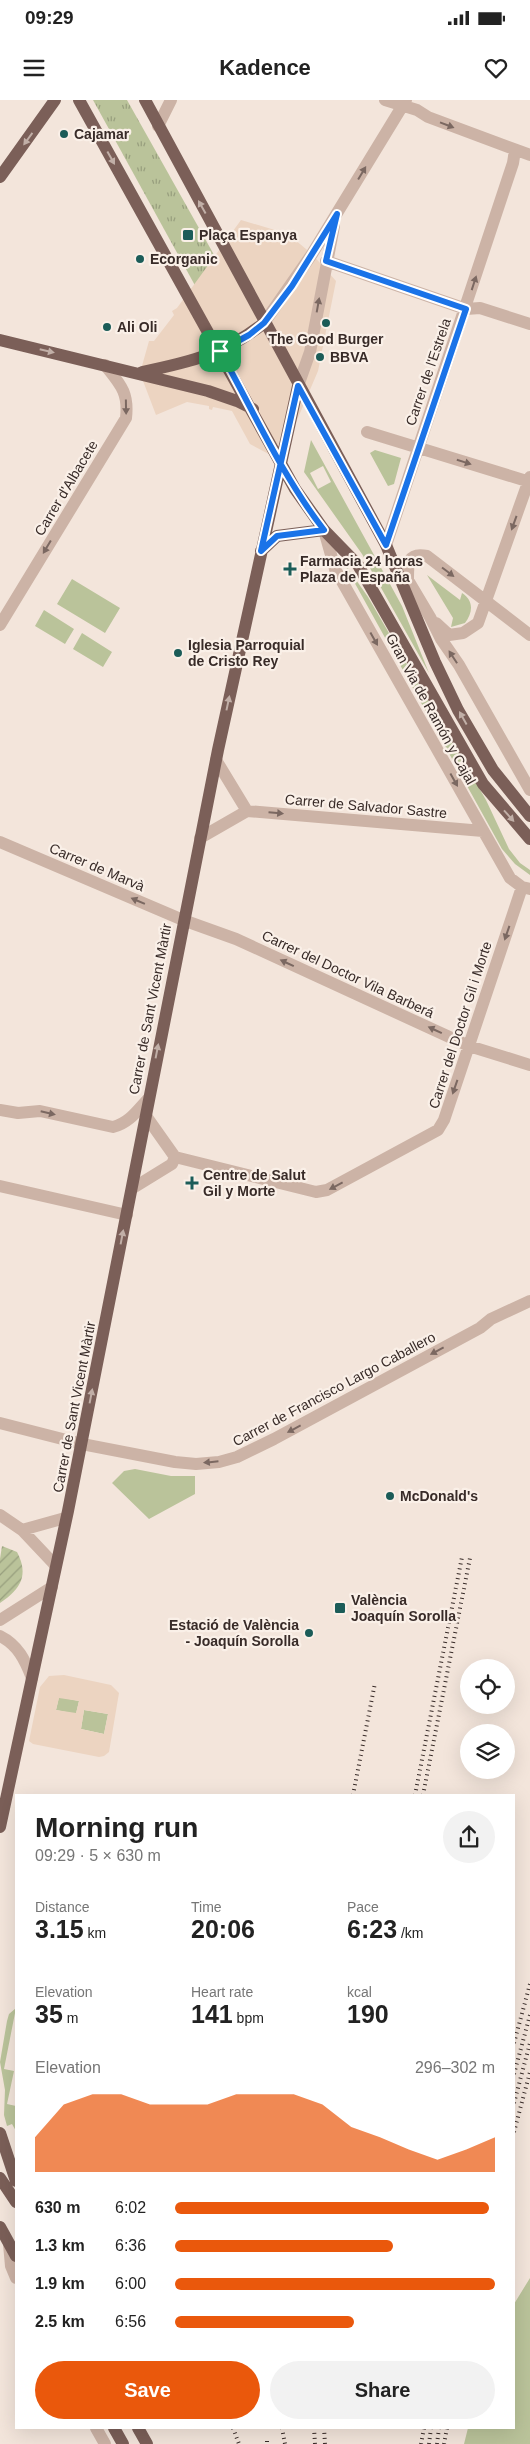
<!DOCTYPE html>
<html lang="en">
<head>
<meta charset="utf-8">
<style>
	:root { --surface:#fff; --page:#f2f2f2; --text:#222; --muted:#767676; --accent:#ea580c }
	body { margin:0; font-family:Helvetica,sans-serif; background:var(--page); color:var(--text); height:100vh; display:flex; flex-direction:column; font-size:19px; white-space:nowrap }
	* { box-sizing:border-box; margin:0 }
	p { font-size:16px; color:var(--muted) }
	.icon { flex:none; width:28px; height:28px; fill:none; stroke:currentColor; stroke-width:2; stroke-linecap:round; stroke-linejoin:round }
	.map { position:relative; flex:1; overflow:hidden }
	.side { position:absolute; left:15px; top:1694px; width:500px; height:635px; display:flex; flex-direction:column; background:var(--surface); border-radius:0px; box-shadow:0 5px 20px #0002 }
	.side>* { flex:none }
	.tools { position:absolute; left:460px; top:1559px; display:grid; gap:10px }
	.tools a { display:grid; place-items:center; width:55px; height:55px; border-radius:50%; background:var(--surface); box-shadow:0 5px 20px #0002; font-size:25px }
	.pin { position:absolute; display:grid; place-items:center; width:42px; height:42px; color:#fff; margin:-21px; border-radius:10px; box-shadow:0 2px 8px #0006 }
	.round { display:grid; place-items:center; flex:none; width:52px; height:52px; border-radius:26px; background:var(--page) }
	.summary { display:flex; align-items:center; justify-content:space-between; height:85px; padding:0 20px }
	h1 { font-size:28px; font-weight:800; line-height:38px }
	.metrics { display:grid; grid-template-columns:repeat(3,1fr); gap:8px; height:85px; padding:5px 20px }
	.metrics div { display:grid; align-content:center }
	.metrics b { font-size:25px; font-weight:800 }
	.metrics small { font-size:14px; font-weight:400 }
	.metrics p { font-size:14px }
	.chart { height:140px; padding:10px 20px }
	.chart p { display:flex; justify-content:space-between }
	.chart svg { width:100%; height:90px; margin-top:5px; fill:var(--accent); opacity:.7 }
	.cta { display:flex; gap:10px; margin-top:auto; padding:10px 20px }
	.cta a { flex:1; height:58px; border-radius:30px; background:var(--accent); color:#fff; font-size:20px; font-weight:800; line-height:58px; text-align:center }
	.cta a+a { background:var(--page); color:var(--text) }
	ul { padding:0 20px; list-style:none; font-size:16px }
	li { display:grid; grid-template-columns:80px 60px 1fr; align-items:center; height:38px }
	li i { height:12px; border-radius:6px; background:var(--accent) }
	.status { display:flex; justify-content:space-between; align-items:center; height:35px; padding:0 25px; background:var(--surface); direction:ltr }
	.status svg { height:14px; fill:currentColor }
	header { display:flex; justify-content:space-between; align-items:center; height:65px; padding:0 20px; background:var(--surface); font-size:22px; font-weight:800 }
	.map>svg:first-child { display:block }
	.grass { fill:#bac39a; fill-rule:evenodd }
	.park { fill:url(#park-tufts) }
	.garden { fill:url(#garden-furrows) }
	.plaza { fill:#ecd4c1; fill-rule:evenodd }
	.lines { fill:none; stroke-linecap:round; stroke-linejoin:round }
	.minor { stroke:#ccb3a6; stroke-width:12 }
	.major { stroke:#7b5f58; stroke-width:12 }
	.rail { stroke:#382b28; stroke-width:4; stroke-dasharray:1 4; stroke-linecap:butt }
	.oneway { fill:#7b6861 }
	.oneway2 { fill:#c1afa7 }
	.route-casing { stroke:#fff; stroke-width:10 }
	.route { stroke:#1a73e8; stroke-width:6 }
	.poi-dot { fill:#1b5c58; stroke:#faf0e8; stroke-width:2 }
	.labels { text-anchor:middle; stroke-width:4.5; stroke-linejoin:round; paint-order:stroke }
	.poi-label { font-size:14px; font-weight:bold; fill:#382b28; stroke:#faf0e8; text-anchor:start }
	.street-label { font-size:14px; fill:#382b28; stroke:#faf0e8 }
</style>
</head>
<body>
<div class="status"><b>09:29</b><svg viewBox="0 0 49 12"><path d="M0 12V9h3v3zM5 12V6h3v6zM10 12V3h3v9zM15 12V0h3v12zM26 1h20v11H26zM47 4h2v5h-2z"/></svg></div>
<header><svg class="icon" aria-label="menu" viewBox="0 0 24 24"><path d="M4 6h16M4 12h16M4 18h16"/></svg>Kadence<svg class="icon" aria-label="heart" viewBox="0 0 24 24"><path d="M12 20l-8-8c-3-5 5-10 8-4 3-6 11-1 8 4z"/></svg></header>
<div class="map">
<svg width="530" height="2344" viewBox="0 0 530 2344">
	<defs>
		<pattern id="park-tufts" width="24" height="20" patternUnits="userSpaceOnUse" patternTransform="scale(1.25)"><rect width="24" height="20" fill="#bac39a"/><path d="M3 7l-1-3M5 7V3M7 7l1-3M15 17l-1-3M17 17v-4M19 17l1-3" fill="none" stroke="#989f7e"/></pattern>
		<pattern id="garden-furrows" width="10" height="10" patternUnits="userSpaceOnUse" patternTransform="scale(1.25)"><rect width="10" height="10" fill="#bac39a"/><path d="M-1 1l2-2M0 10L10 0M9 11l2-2" fill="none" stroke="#989f7e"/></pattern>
	</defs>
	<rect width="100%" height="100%" fill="#f3e5db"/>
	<path class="grass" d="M311 340 402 506 429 573 362 454 304 372ZM323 366 331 382 318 389 310 373Z
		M375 350 401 358 394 384 388 386 370 353Z
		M342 460 368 497 486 700 509 749 520 763 530 770V775L515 764 502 749Z
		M427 475 460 500 462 493C474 501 473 512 465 523L451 527 453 518Z
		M72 479 120 508 105 533 57 504Z
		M44 510 74 529 65 544 35 526Z
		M82 533 112 552 103 567 73 549Z
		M135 1369 171 1376H195V1394L149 1419 112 1383 124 1371Z
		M59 1597 79 1601 76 1614 56 1610Z
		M84 1610 108 1614 104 1634 81 1629Z
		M16 1908 4 1969 14 1971 7 2004 16 2006V2031L12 2024 7 2026 4 2015 5 1990 0 1962 7 1921 9 1914Z
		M530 2178V2344H464L468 2328H514V2204Z"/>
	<path class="park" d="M93 0H127L231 185 203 200Z"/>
	<path class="garden" d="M2 1446 17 1452C29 1475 21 1489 0 1503V1459Z"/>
	<path class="plaza" d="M241 120 288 134 312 154 336 181 318 271 280 360 250 344 232 311 213 307 212 310 209 309V306L187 302 156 315 140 273 149 241H154L174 215 172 211 177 208Z
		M64 1575 111 1585 119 1593 109 1652 104 1656 99 1657 33 1644 29 1641 40 1587 49 1576ZM59 1598 79 1601 76 1613 56 1610ZM84 1610 108 1614 104 1634 81 1629Z"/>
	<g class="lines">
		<path class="minor" d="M385 0 417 10 428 17 530 55
			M158 26 171 0
			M326 161 466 209 480 208 530 224
			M264 223 312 154 406 0
			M298 286 310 252 334 126
			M367 332 530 382
			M324 430 335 469 510 778 522 787 530 789
			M386 445 513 63 515 50
			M397 468 408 480 430 517 441 539 459 565 530 690
			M408 480C408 464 407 452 427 456L530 535
			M436 523 449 535 463 533 478 523 530 377
			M0 525 126 318C129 292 120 284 105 265
			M216 660 247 711
			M200 738 247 711 483 731
			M0 742 183 820 236 839 469 946 530 965
			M0 1010 18 1013 40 1011 113 1027C129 1023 137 1011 148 999
			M146 1016 175 1057 316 1092 327 1090 438 1030 444 1020 522 787
			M0 1086 127 1115
			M133 1088 172 1064 175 1057
			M0 1323 82 1344 175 1362 196 1364 219 1362 237 1357 274 1339 480 1228 491 1219 530 1201
			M0 1415 22 1430 55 1465
			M22 1430 65 1418
			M0 1520 52 1487
			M0 1536C18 1545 25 1560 32 1578
			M9 2144 11 2166 16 2178
			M96 2328 105 2344"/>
		<path class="major" d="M79 0 295 389 324 430 358 465 483 684 530 739
			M145 0 386 445 435 562 458 610 493 670 530 716
			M0 77 55 0
			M0 240 208 291 237 301 253 309
			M142 272C190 262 225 254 264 223
			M261 451 277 436 324 430
			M0 1727 68 1411 218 650 298 286
			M0 2033 16 2081
			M0 2078 16 2102
			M0 2127 16 2156
			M114 2328 123 2344
			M138 2328 147 2344"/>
		<path class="rail" d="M353 1695 375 1583
			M415 1695 462 1457
			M423 1695 470 1458
			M514 1943 530 1884
			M514 1974 530 1915
			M514 2003 530 1943
			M514 2032 530 1972
			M233 2328 239 2344
			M282 2328 285 2344
			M314 2328 315 2344
			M324 2328 325 2344
			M267 2341V2344
			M421 2344 424 2328
			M429 2344 431 2328
			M437 2344 439 2328
			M444 2344 447 2328"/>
	</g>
	<defs><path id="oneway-solid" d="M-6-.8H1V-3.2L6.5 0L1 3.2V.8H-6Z" transform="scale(1.25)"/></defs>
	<g class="oneway">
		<use href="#oneway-solid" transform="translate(447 25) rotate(21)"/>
		<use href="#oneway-solid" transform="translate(362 73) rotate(-59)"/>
		<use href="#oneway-solid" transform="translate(474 183) rotate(-72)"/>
		<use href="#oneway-solid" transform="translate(318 205) rotate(-80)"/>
		<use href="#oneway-solid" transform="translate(126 307) rotate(89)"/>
		<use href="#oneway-solid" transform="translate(464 362) rotate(17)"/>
		<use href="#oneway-solid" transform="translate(514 423) rotate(110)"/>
		<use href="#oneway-solid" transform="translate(47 447) rotate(121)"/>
		<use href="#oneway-solid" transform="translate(448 472) rotate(37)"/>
		<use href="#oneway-solid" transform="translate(374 539) rotate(61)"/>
		<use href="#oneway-solid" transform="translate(453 557) rotate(-123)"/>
		<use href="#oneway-solid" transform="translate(454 680) rotate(61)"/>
		<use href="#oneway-solid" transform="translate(276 713) rotate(5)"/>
		<use href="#oneway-solid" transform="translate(138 801) rotate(-157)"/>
		<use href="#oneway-solid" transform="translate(507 833) rotate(109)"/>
		<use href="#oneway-solid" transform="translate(287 863) rotate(-155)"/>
		<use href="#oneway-solid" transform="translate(435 930) rotate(-155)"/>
		<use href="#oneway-solid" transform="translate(455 987) rotate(109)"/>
		<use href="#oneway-solid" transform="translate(48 1013) rotate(13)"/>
		<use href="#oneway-solid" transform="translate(336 1086) rotate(152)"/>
		<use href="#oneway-solid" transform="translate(437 1251) rotate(152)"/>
		<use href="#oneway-solid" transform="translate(294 1329) rotate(152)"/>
		<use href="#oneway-solid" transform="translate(211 1362) rotate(174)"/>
	</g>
	<g class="oneway2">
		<use href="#oneway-solid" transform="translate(28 39) rotate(126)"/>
		<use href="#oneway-solid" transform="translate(111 58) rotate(61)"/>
		<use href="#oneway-solid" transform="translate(202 107) rotate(-119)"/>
		<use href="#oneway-solid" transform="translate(47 251) rotate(13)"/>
		<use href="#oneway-solid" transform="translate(228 603) rotate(-78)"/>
		<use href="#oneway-solid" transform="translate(463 618) rotate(-119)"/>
		<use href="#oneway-solid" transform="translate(509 716) rotate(48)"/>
		<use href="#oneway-solid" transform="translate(157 951) rotate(-79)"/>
		<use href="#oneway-solid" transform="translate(122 1137) rotate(-79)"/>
		<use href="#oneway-solid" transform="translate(91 1296) rotate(-79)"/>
	</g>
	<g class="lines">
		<g class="route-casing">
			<path id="route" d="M220 251C253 310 282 376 324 430L277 436 261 451 298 286 386 445 466 209 326 161 337 114 292 186 264 223 249 235 220 251"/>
		</g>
		<use href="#route" class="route"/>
	</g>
	<g class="poi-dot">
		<circle cx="64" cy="34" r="5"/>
		<rect x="182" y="129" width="12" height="12" rx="2.5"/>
		<circle cx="140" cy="159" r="5"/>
		<circle cx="326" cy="223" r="5"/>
		<circle cx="107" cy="227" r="5"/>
		<circle cx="320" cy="257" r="5"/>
		<path d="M287.5 461.5h5v5h5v5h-5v5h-5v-5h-5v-5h5z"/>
		<circle cx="178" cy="553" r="5"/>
		<path d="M189.5 1075.5h5v5h5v5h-5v5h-5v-5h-5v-5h5z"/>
		<circle cx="390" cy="1396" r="5"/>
		<rect x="334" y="1502" width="12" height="12" rx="2.5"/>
		<circle cx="309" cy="1533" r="5"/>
	</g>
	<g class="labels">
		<g class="poi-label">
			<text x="74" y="39">Cajamar</text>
			<text x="199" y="140">Plaça Espanya</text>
			<text x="150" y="164">Ecorganic</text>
			<text x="117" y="232">Ali Oli</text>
			<text x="326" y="244" text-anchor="middle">The Good Burger</text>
			<text x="330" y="262">BBVA</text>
			<text x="300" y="466">Farmacia 24 horas<tspan x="300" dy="16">Plaza de España</tspan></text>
			<text x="188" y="550">Iglesia Parroquial<tspan x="188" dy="16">de Cristo Rey</tspan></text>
			<text x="203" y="1080">Centre de Salut<tspan x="203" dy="16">Gil y Morte</tspan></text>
			<text x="400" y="1401">McDonald's</text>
			<text x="351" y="1505">València<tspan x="351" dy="16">Joaquín Sorolla</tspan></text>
			<text x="299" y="1530" text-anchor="end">Estació de València<tspan x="299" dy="16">- Joaquín Sorolla</tspan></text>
		</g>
		<g class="street-label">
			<text transform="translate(428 272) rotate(-71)" y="5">Carrer de l'Estrela</text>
			<text transform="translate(66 388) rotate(-59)" y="5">Carrer d'Albacete</text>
			<text transform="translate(431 609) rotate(61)" y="5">Gran Via de Ramón y Cajal</text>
			<text transform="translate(366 706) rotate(5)" y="5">Carrer de Salvador Sastre</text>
			<text transform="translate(97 767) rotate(23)" y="5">Carrer de Marvà</text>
			<text transform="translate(348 874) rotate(25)" y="5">Carrer del Doctor Vila Barberá</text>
			<text transform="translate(150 909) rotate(-79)" y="5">Carrer de Sant Vicent Màrtir</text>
			<text transform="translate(460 925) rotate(-72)" y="5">Carrer del Doctor Gil i Morte</text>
			<text transform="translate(334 1289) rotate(-28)" y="5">Carrer de Francisco Largo Caballero</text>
			<text transform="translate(74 1307) rotate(-79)" y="5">Carrer de Sant Vicent Màrtir</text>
		</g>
	</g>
</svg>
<div class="tools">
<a><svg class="icon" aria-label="locate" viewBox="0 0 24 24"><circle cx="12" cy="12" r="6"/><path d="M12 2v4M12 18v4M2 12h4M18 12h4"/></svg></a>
<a><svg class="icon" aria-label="layers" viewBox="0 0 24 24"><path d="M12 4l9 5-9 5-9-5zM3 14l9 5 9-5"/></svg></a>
</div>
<div class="pin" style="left:220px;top:251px;background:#1e9e55"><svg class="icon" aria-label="arrive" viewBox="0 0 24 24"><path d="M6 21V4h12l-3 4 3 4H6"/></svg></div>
<section class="side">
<div class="summary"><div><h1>Morning run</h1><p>09:29 · 5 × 630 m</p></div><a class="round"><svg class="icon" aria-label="share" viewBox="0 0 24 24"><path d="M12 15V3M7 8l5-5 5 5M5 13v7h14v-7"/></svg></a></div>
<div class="metrics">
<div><p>Distance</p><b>3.15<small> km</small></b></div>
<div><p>Time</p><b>20:06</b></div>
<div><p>Pace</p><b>6:23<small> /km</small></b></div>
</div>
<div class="metrics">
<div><p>Elevation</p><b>35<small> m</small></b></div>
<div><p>Heart rate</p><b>141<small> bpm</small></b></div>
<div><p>kcal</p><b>190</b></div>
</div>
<div class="chart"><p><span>Elevation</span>296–302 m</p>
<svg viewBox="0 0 160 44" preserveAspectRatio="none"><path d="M0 44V27L10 11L20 6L30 6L40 11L50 11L60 11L70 6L80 6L90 6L100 11L110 22L120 27L130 33L140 38L150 33L160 27V44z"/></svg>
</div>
<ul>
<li><b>630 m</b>6:02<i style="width:98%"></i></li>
<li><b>1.3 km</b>6:36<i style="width:68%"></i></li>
<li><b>1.9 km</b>6:00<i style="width:100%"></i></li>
<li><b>2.5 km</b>6:56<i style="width:56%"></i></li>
</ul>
<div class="cta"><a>Save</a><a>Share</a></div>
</section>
</div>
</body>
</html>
